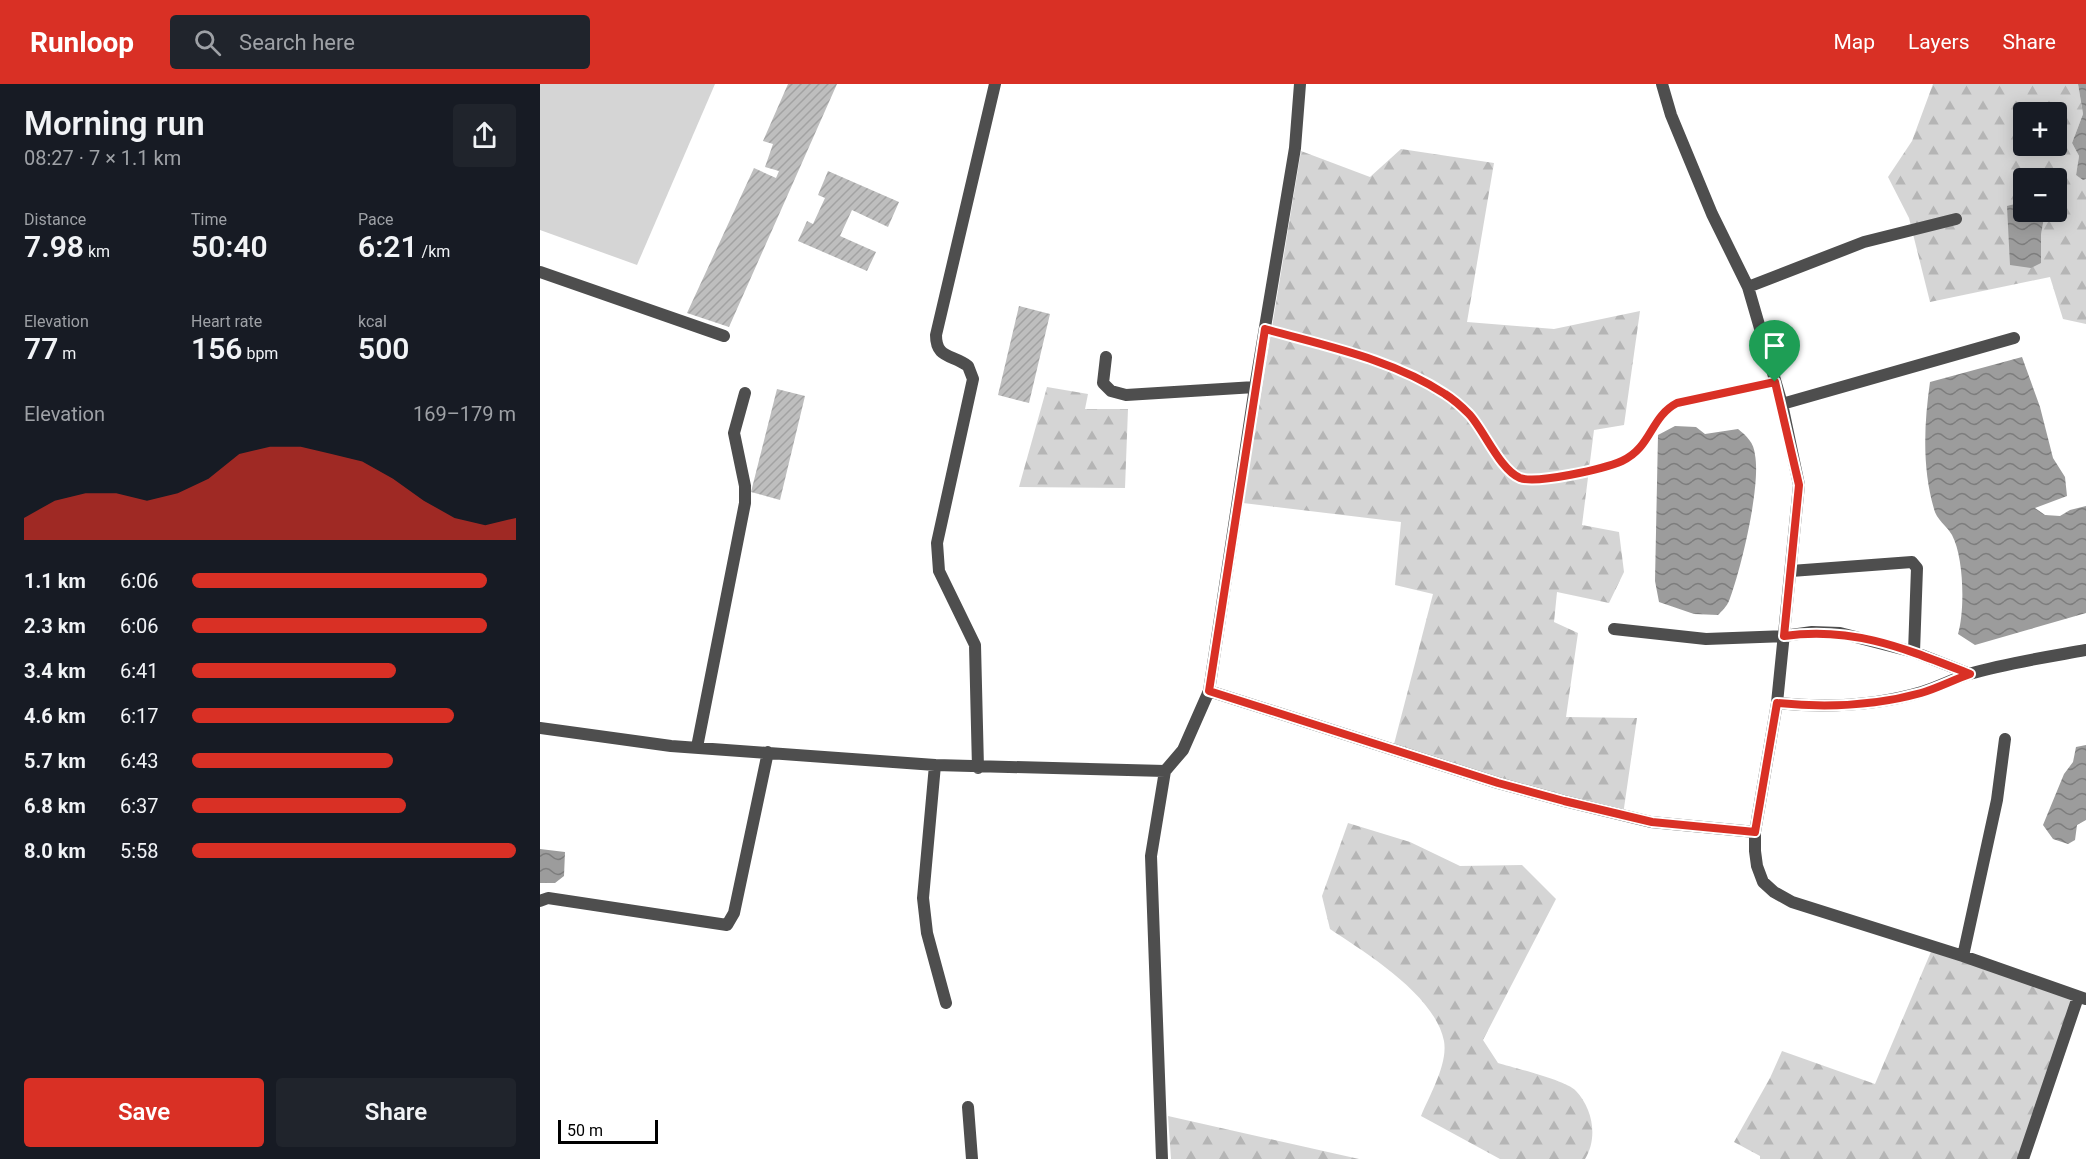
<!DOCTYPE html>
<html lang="en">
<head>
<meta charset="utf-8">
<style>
	:root { --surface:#171b24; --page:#20242c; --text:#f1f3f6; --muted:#9ea1a6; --accent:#d93025 }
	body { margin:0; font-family:Roboto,sans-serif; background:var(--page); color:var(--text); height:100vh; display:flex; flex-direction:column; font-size:22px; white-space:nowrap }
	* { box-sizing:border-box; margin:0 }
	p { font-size:20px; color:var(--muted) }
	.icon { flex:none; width:33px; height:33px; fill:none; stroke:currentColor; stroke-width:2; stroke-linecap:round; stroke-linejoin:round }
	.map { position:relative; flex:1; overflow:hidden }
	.details { display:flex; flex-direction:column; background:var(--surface); width:540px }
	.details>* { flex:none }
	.fabs { position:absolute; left:1473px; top:18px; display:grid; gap:12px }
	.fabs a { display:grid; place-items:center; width:54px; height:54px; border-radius:6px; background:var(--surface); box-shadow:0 3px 15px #0003; font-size:30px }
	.scale { position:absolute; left:18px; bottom:15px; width:100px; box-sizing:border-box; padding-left:6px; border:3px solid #000; border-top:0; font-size:16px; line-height:21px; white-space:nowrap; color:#000; -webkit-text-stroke:4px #fff; paint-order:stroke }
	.pin { position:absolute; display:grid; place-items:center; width:51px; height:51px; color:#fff; margin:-62px -26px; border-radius:50% 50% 50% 0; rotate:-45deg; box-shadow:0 0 6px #0007 }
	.pin .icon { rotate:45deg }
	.round { display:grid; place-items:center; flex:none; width:63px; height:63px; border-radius:6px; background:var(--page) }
	.headline { display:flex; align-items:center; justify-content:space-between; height:102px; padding:0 24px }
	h1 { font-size:33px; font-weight:600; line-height:45px }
	.metrics { display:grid; grid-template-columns:repeat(3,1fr); gap:9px; height:102px; padding:6px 24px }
	.metrics div { display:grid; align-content:center }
	.metrics b { font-size:30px; font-weight:600 }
	.metrics small { font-size:16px; font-weight:400 }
	.metrics p { font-size:16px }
	.chart { height:168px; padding:12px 24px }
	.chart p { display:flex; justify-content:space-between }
	.chart svg { width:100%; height:108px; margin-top:6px; fill:var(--accent); opacity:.7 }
	.cta { display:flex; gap:12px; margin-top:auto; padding:12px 24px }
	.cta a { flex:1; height:69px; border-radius:6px; background:var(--accent); color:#fff; font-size:24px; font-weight:600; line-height:69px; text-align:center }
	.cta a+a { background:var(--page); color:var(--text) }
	ul { padding:0 24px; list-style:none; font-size:20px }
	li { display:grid; grid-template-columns:96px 72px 1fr; align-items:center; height:45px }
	li i { height:15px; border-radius:8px; background:var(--accent) }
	header { display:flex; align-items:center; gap:36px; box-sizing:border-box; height:84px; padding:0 30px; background:var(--accent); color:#fff }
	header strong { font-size:28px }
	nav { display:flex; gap:33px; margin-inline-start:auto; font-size:21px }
	.search { width:420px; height:54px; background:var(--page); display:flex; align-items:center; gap:15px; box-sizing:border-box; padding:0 21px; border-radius:6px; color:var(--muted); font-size:22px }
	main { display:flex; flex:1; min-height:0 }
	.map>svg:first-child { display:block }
	.forest { fill:url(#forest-firs); fill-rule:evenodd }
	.pitch { fill:#d5d5d5 }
	.water { fill:url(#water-waves) }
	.building { fill:url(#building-hatch) }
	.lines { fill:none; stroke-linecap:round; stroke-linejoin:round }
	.lane { stroke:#4e4e4e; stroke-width:8 }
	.street { stroke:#4e4e4e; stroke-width:12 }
	.route-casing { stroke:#fff; stroke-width:12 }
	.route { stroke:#d93025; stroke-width:8 }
</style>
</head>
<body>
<header>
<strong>Runloop</strong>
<div class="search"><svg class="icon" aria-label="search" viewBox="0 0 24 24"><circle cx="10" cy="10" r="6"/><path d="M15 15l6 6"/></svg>Search here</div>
<nav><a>Map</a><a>Layers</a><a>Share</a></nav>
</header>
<main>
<section class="details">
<div class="headline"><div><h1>Morning run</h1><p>08:27 · 7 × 1.1 km</p></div><a class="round"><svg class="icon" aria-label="share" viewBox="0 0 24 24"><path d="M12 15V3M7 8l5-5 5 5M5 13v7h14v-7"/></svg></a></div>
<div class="metrics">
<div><p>Distance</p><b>7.98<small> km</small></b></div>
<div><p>Time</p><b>50:40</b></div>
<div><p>Pace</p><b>6:21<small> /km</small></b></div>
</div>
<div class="metrics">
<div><p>Elevation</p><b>77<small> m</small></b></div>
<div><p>Heart rate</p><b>156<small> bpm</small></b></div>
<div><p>kcal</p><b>500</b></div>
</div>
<div class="chart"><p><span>Elevation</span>169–179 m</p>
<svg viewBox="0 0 160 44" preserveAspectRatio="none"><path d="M0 44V35L10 28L20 25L30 25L40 28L50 25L60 19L70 9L80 6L90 6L100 9L110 12L120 19L130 28L140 35L150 38L160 35V44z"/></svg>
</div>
<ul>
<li><b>1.1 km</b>6:06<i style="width:91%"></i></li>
<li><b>2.3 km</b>6:06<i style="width:91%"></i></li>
<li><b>3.4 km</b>6:41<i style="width:63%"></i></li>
<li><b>4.6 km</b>6:17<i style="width:81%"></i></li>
<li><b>5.7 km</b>6:43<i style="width:62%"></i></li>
<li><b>6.8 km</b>6:37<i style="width:66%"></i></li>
<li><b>8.0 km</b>5:58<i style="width:100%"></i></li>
</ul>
<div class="cta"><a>Save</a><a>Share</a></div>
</section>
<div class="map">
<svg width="1546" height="1075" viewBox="0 0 1546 1075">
	<defs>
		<pattern id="forest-firs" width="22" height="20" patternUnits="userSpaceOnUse" patternTransform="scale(1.5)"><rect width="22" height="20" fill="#d5d5d5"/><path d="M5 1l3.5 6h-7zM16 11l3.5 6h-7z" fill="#b5b5b5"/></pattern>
		<pattern id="water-waves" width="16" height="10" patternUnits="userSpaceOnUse" patternTransform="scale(1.5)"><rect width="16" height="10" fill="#9c9c9c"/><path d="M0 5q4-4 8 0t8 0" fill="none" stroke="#7d7d7d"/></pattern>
		<pattern id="building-hatch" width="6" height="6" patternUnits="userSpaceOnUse" patternTransform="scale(1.5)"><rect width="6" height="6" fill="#bebebe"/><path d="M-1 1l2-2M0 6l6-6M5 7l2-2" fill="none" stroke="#a2a2a2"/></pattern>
	</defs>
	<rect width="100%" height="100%" fill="#fff"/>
	<path class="forest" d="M1393 0H1538L1543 30 1532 59 1539 72 1536 91 1546 95V240L1523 235 1510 193 1390 218 1369 134 1348 93 1372 57ZM1484 28H1516V62H1484ZM1484 94H1516V128H1505L1501 151V179L1467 123 1484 118Z
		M861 65 954 79 927 238 1014 245 1100 227 1084 341 1054 346 1042 441 1079 448 1084 488 1069 519 1017 508 1014 538 1038 549 1026 633 1097 634 1083 731 853 664 893 510 855 501 861 438 703 419 761 67 830 93Z
		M507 303 548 310 545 325H588L585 404 479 403Z
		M808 739 870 758 920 782 982 781 1016 815 943 956 958 979C974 984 1026 996 1036 1007 1053 1025 1058 1054 1045 1075H960L881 1032C890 1010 908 980 904 957 895 911 826 869 790 845L782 812Z
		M1393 863 1538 913 1483 1075H1220V1072L1194 1058 1230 994 1242 967 1335 1000Z
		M628 1032 819 1075H631Z"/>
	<path class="pitch" d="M0 0H175L97 181 0 146Z"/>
	<path class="water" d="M1538 0H1546V95L1543 96 1536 91 1539 72 1532 59 1543 30Z
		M1483 118 1484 128H1505L1501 151V179L1491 184 1470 181 1467 122Z
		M1482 273 1500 323 1513 374 1525 393 1527 412 1495 424 1505 431 1520 432 1530 426 1546 422V529L1435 561 1418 550C1425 527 1424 473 1412 451 1407 442 1396 435 1394 425 1382 384 1384 340 1390 298Z
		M1135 342 1156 343 1165 350 1198 345C1207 352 1214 359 1215 371 1221 402 1201 486 1189 517 1187 522 1182 527 1178 531L1154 530 1119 518 1115 497 1118 351Z
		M1546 661V736L1537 741 1535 756 1528 760 1513 755 1503 741 1524 690 1533 678 1536 663Z
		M0 765 25 768 24 792 15 799H0Z"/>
	<path class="building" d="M248 0H297L189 243 147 229 214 84 236 94 239 87 225 83 233 60 223 57Z
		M288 87 359 118 348 143 312 126 300 152 336 168 327 187 258 157 267 137 273 140 285 114 278 111Z
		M479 222 510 230 489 319 458 311Z
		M237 305 265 312 240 416 211 408Z"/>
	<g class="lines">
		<path class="lane" d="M725 245C785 262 852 275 904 310 913 315 922 323 929 330 944 346 960 386 980 394 998 400 1064 385 1082 376 1112 363 1110 333 1137 319L1235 298"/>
		<path class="street" d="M1122 0 1131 31 1172 130 1208 203 1242 320 1259 401 1237 619 1215 748V767L1217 782 1223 798 1234 808 1252 818 1423 872 1546 915
			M0 188 184 252
			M1208 203 1324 158 1416 135
			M566 273 563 299 571 307 586 311 715 303
			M1242 320 1474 254
			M1251 487 1372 478 1377 484 1374 568
			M1074 545 1166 555 1244 552 1272 548 1300 549 1374 568 1430 590
			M669 607 958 699 1024 717 1111 738 1215 748
			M1237 619C1286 624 1335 622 1382 608 1398 603 1413 595 1429 590 1467 579 1507 573 1546 566
			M0 644 131 662 395 681 625 687
			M157 663 205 419V402L194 349 205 309
			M395 681 383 814 387 849 406 919
			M438 684 435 561 399 487 397 459 433 295 428 282C412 270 396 275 396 251L455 0
			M0 817 8 814 187 841 194 829 228 668
			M1423 872 1457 716 1465 655
			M428 1023 432 1075
			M622 1075 611 772 625 687 643 666 669 607 715 303 755 64 760 0
			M1483 1075 1538 913"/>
	</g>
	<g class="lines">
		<g class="route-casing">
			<path id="route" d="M725 245C785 262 852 275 905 310 913 315 922 323 929 330 944 346 960 386 980 394 997 400 1064 385 1082 377 1112 363 1110 333 1137 319L1235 298 1259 401 1244 552C1313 542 1366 565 1430 590 1413 596 1398 604 1381 609 1334 622 1286 624 1237 619L1215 748 1112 738 1024 717 958 699 669 607Z"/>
		</g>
		<use href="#route" class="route"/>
	</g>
</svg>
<div class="fabs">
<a>+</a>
<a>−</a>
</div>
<div class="scale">50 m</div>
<div class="pin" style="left:1235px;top:298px;background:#1e9e55"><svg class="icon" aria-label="arrive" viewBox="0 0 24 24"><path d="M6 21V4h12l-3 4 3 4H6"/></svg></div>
</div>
</main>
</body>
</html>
